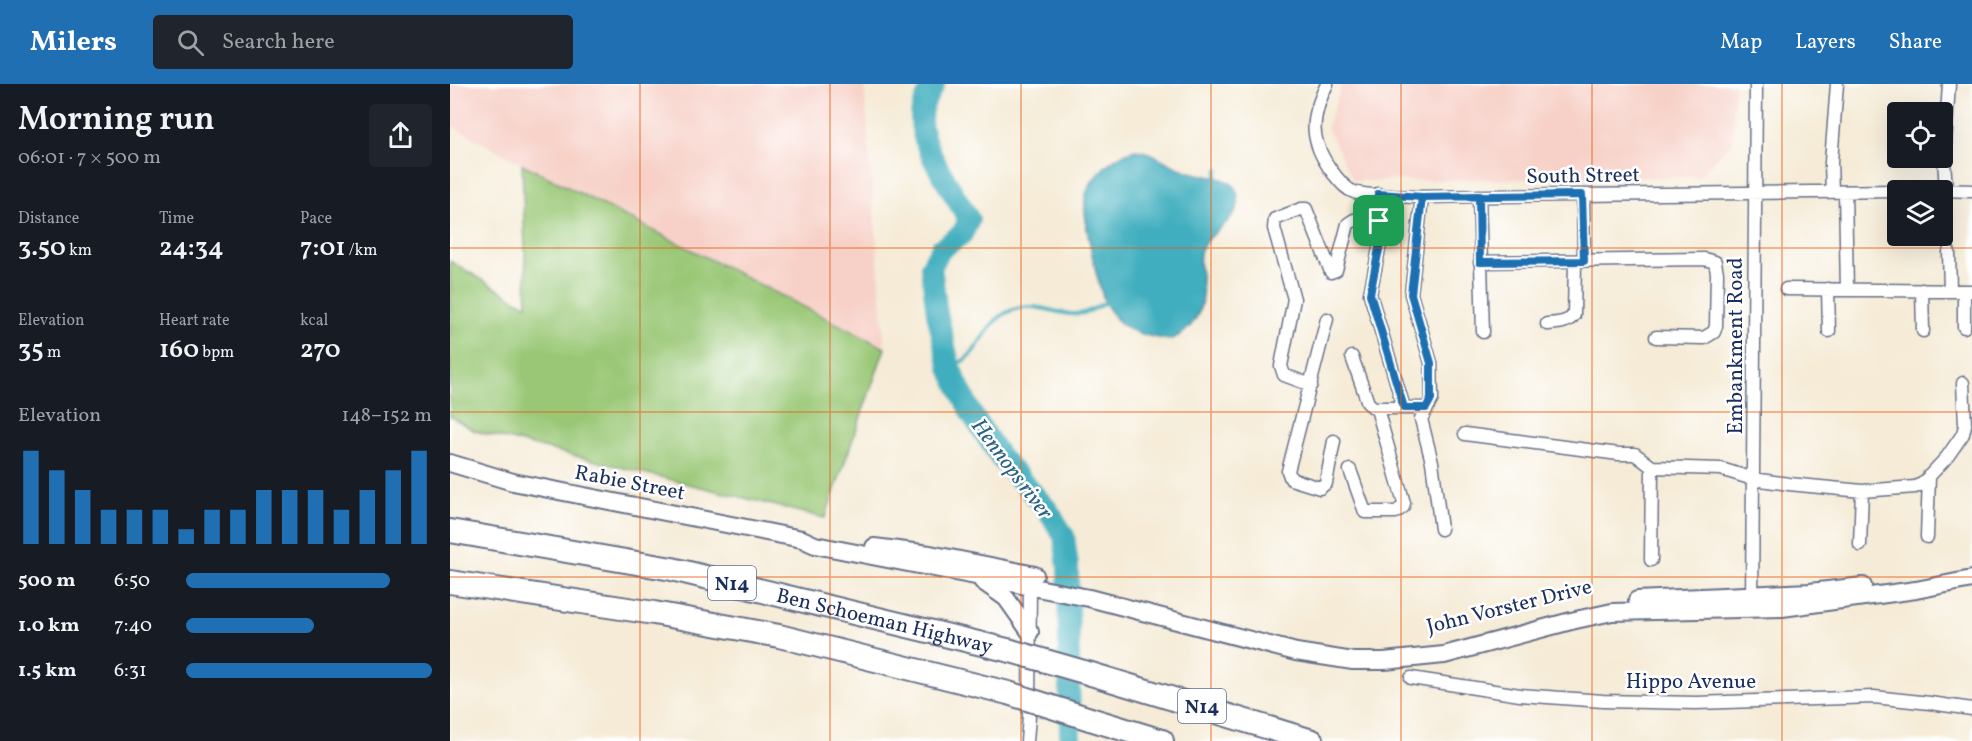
<!DOCTYPE html>
<html lang="en">
<head>
<meta charset="utf-8">
<style>
	:root { --surface:#171b24; --page:#20242c; --text:#f1f3f6; --muted:#9ea1a6; --accent:#1f6fb2 }
	body { margin:0; font-family:Vollkorn,serif; background:var(--page); color:var(--text); height:100vh; display:flex; flex-direction:column; font-size:22px; white-space:nowrap }
	* { box-sizing:border-box; margin:0 }
	p { font-size:20px; color:var(--muted) }
	.icon { flex:none; width:33px; height:33px; fill:none; stroke:currentColor; stroke-width:2; stroke-linecap:round; stroke-linejoin:round }
	.map { position:relative; flex:1; overflow:hidden }
	.sheet { display:flex; flex-direction:column; background:var(--surface); width:450px }
	.sheet>* { flex:none }
	.fabs { position:absolute; left:1437px; top:18px; display:grid; gap:12px }
	.fabs a { display:grid; place-items:center; width:66px; height:66px; border-radius:6px; background:var(--surface); box-shadow:0 6px 24px #0002; font-size:30px }
	.pin { position:absolute; display:grid; place-items:center; width:51px; height:51px; color:#fff; margin:-26px; border-radius:12px; box-shadow:0 3px 9px #0006 }
	.round { display:grid; place-items:center; flex:none; width:63px; height:63px; border-radius:6px; background:var(--page) }
	.head { display:flex; align-items:center; justify-content:space-between; height:102px; padding:0 18px }
	h1 { font-size:33px; font-weight:600; line-height:45px }
	.stats { display:grid; grid-template-columns:repeat(3,1fr); gap:9px; height:102px; padding:6px 18px }
	.stats div { display:grid; align-content:center }
	.stats b { font-size:26px; font-weight:600 }
	.stats small { font-size:16px; font-weight:400 }
	.stats p { font-size:16px }
	.chart { height:168px; padding:12px 18px }
	.chart p { display:flex; justify-content:space-between }
	.chart svg { width:100%; height:108px; margin-top:6px; stroke:var(--accent); stroke-width:6 }
	ul { padding:0 18px; list-style:none; font-size:20px }
	li { display:grid; grid-template-columns:96px 72px 1fr; align-items:center; height:45px }
	li i { height:15px; border-radius:8px; background:var(--accent) }
	header { display:flex; align-items:center; gap:36px; box-sizing:border-box; height:84px; padding:0 30px; background:var(--accent); color:#fff }
	header strong { font-size:28px }
	nav { display:flex; gap:33px; margin-inline-start:auto; font-size:21px }
	.search { width:420px; height:54px; background:var(--page); display:flex; align-items:center; gap:15px; box-sizing:border-box; padding:0 21px; border-radius:6px; color:var(--muted); font-size:22px }
	main { display:flex; flex:1; min-height:0 }
	.map>svg:first-child { display:block }
	.built { fill:#f7d1c8 }
	.green { fill:#99c775; stroke:#5a7b6a; stroke-width:1.5 }
	.water { fill:#41aebe; stroke:#2e6e8e; stroke-width:1.5 }
	.lines { fill:none; stroke-linecap:round; stroke-linejoin:round }
	.stream { stroke:#41aebe; stroke-width:4 }
	.river { stroke:#41aebe; stroke-width:22 }
	.minor-casing { stroke:#677188; stroke-width:15 }
	.secondary-casing { stroke:#677188; stroke-width:20 }
	.motorway-casing { stroke:#677188; stroke-width:26 }
	.minor { stroke:#fff; stroke-width:12 }
	.secondary { stroke:#fff; stroke-width:16 }
	.motorway { stroke:#fff; stroke-width:22 }
	.motorway-bridge-casing { stroke:#677188; stroke-width:26; stroke-linecap:butt }
	.motorway-bridge { stroke:#fff; stroke-width:22 }
	.route-casing { stroke:#fff; stroke-width:12 }
	.route { stroke:#1f6fb2; stroke-width:8 }
	.grid { fill:none; stroke:#e8590c; stroke-width:1.5; stroke-opacity:0.55 }
	.labels { text-anchor:middle; stroke-width:5; stroke-linejoin:round; paint-order:stroke }
	.shield { fill:#fff; stroke:#5f6d8e; stroke-width:1.5 }
	.shield-label { font-size:20px; font-weight:bold; fill:#1b2f5e }
	.street-label { font-size:21px; fill:#1b2f5e; stroke:#fff }
	.water-label { font-size:22px; font-style:italic; fill:#2a6284; stroke:#fff }
</style>
</head>
<body>
<header>
<strong>Milers</strong>
<div class="search"><svg class="icon" aria-label="search" viewBox="0 0 24 24"><circle cx="10" cy="10" r="6"/><path d="M15 15l6 6"/></svg>Search here</div>
<nav><a>Map</a><a>Layers</a><a>Share</a></nav>
</header>
<main>
<section class="sheet">
<div class="head"><div><h1>Morning run</h1><p>06:01 · 7 × 500 m</p></div><a class="round"><svg class="icon" aria-label="share" viewBox="0 0 24 24"><path d="M12 15V3M7 8l5-5 5 5M5 13v7h14v-7"/></svg></a></div>
<div class="stats">
<div><p>Distance</p><b>3.50<small> km</small></b></div>
<div><p>Time</p><b>24:34</b></div>
<div><p>Pace</p><b>7:01<small> /km</small></b></div>
</div>
<div class="stats">
<div><p>Elevation</p><b>35<small> m</small></b></div>
<div><p>Heart rate</p><b>160<small> bpm</small></b></div>
<div><p>kcal</p><b>270</b></div>
</div>
<div class="chart"><p><span>Elevation</span>148–152 m</p>
<svg viewBox="0 0 160 44" preserveAspectRatio="none"><path d="M5 44V6M15 44V14M25 44V22M35 44V30M45 44V30M55 44V30M65 44V38M75 44V30M85 44V30M95 44V22M105 44V22M115 44V22M125 44V30M135 44V22M145 44V14M155 44V6"/></svg>
</div>
<ul>
<li><b>500 m</b>6:50<i style="width:83%"></i></li>
<li><b>1.0 km</b>7:40<i style="width:52%"></i></li>
<li><b>1.5 km</b>6:31<i style="width:100%"></i></li>
</ul>
</section>
<div class="map">
<svg width="1522" height="657" viewBox="0 0 1522 657">
	<rect width="100%" height="100%" fill="#fff"/>
	<filter id="ink" filterUnits="userSpaceOnUse"><feTurbulence type="fractalNoise" baseFrequency=".0167" numOctaves="2"/><feDisplacementMap in="SourceGraphic" scale="12" xChannelSelector="R" yChannelSelector="G"/><feConvolveMatrix kernelMatrix="1 2 1 2 8 2 1 2 1" color-interpolation-filters="sRGB"/></filter>
	<filter id="wash" filterUnits="userSpaceOnUse"><feTurbulence type="fractalNoise" baseFrequency=".008" numOctaves="4" result="noise"/><feDisplacementMap in="SourceGraphic" scale="24" xChannelSelector="R" yChannelSelector="G"/><feGaussianBlur stdDeviation="1.35" result="paint"/><feColorMatrix in="noise" values="0 0 0 0 0 0 0 0 0 0 0 0 0 0 0 0 0 1.4 0 .05"/><feComposite in="paint" operator="in"/></filter>
	<g filter="url(#wash)">
		<rect width="100%" height="100%" fill="#f5ebd6"/>
		<path class="built" d="M0 0H414L435 264 72 80 0 41Z
			M892 0H1284L1283 58 1249 93 903 97 877 43Z"/>
		<path class="green" d="M72 80 435 264 375 434 25 347 0 332V177L77 222Z"/>
		<path class="water" d="M686 66C709 69 712 78 732 85 743 90 756 92 768 94 775 96 783 98 786 106 798 135 760 144 751 166 747 176 751 187 752 198 755 224 745 247 719 256 703 253 685 251 672 240 665 235 659 226 655 218 648 200 630 127 636 110 643 90 665 70 686 66Z"/>
		<g class="lines">
			<path class="stream" d="M766 94 768 85
				M500 284C505 281 511 278 516 275 531 262 538 238 556 229 586 213 608 235 634 229 641 227 649 222 656 218"/>
			<path class="river" d="M484 0C478 11 471 22 471 35 470 63 505 110 519 136L512 150 491 165 481 183 487 229 500 284 521 329 551 374 597 425 614 452 618 483 620 657"/>
		</g>
	</g>
	<g filter="url(#ink)">
		<g class="lines">
			<g class="minor-casing">
				<path id="minor" d="M877 0C860 35 859 57 883 89 889 96 895 105 904 108 920 113 954 112 972 113L1448 107
					M1490 106 1522 107
					M1496 106 1494 76 1499 0
					M1382 108 1381 78 1387 0
					M1395 108 1397 205
					M928 110V132L932 150 920 210 954 324
					M1133 111 1134 177
					M1029 112 1033 248
					M972 113 961 210 981 279 982 315 971 335 982 378 991 445
					M1499 168 1500 206
					M1030 178 1254 175 1265 178 1267 189 1266 242 1264 248 1254 254 1206 253
					M1336 205 1522 207
					M1378 205 1379 247
					M1472 206 1473 247
					M877 235 838 387 841 395 870 404 876 399 884 357
					M1097 240C1107 239 1118 239 1124 231L1125 177
					M1514 243V207
					M902 273 918 319 924 324H976
					M861 301 834 291 831 282 844 215 824 144 825 135 851 125H856L881 188 886 186 898 140 904 136 929 137
					M1015 350 1169 370H1185L1202 383 1271 385 1303 395 1339 400 1412 407 1465 403 1472 400 1497 373 1513 350 1515 341 1513 299
					M900 386 915 428H946L953 423 954 419 927 325
					M1477 453 1479 392
					M1410 461 1412 407
					M1201 476 1202 383
					M1302 518 1306 0
					M961 594 1070 611 1153 617 1246 619 1424 613 1480 619 1522 625
					M577 657 579 632 580 496"/>
			</g>
			<g class="secondary-casing">
				<path id="secondary" d="M0 379 63 398 352 455 365 461 639 514 846 568 903 577H934L994 571 1121 537 1162 528 1332 524 1466 506 1522 495
					M424 463 480 470 585 491
					M532 497 556 514 580 548
					M1187 516 1360 508 1413 502"/>
			</g>
			<g class="motorway-casing">
				<g id="motorway">
					<path id="s1" d="M0 447 222 485 561 567"/>
					<path d="M0 498 204 529 329 552 558 609"/>
					<path d="M641 590 862 657"/>
					<path d="M640 635 712 657"/>
				</g>
			</g>
			<use href="#minor" class="minor"/>
			<use href="#secondary" class="secondary"/>
			<use href="#motorway" class="motorway"/>
			<g class="motorway-bridge-casing">
				<path id="motorway-bridge" d="M561 567 641 590
					M558 609 640 635"/>
			</g>
			<use href="#motorway-bridge" class="motorway-bridge"/>
		</g>
	</g>
	<g class="lines" filter="url(#ink)">
		<g class="route-casing">
			<path id="route" d="M929 137 932 150 920 210 954 324H976L981 315V279L961 210 972 113 1132 111 1134 177 1030 178 1029 112 972 113 928 110 929 137"/>
		</g>
		<use href="#route" class="route"/>
	</g>
	<path class="grid" d="M190 0V657M380 0V657M571 0V657M761 0V657M951 0V657M1142 0V657M1332 0V657M0 164H1522M0 328H1522M0 493H1522"/>
	<g class="labels">
		<g class="shield">
			<rect x="258" y="482" width="48" height="34" rx="4.5"/>
			<rect x="728" y="605" width="48" height="34" rx="4.5"/>
		</g>
		<g class="shield-label">
			<text x="282" y="506">N14</text>
			<text x="752" y="629">N14</text>
		</g>
		<g class="street-label">
			<text transform="translate(1133 91) rotate(-1)" y="7">South Street</text>
			<text transform="translate(1285 262) rotate(-90)" y="7">Embankment Road</text>
			<text transform="translate(180 398) rotate(11)" y="7">Rabie Street</text>
			<text transform="translate(1059 522) rotate(-14)" y="7">John Vorster Drive</text>
			<text dy="7" stroke="none"><textPath href="#s1" startOffset="444">Ben Schoeman Highway</textPath></text>
			<text x="1241" y="604">Hippo Avenue</text>
		</g>
		<g class="water-label">
			<text transform="translate(563 384) rotate(53)" y="8">Hennops river</text>
		</g>
	</g>
</svg>
<div class="fabs">
<a><svg class="icon" aria-label="locate" viewBox="0 0 24 24"><circle cx="12" cy="12" r="6"/><path d="M12 2v4M12 18v4M2 12h4M18 12h4"/></svg></a>
<a><svg class="icon" aria-label="layers" viewBox="0 0 24 24"><path d="M12 4l9 5-9 5-9-5zM3 14l9 5 9-5"/></svg></a>
</div>
<div class="pin" style="left:929px;top:137px;background:#1e9e55"><svg class="icon" aria-label="arrive" viewBox="0 0 24 24"><path d="M6 21V4h12l-3 4 3 4H6"/></svg></div>
</div>
</main>
</body>
</html>
